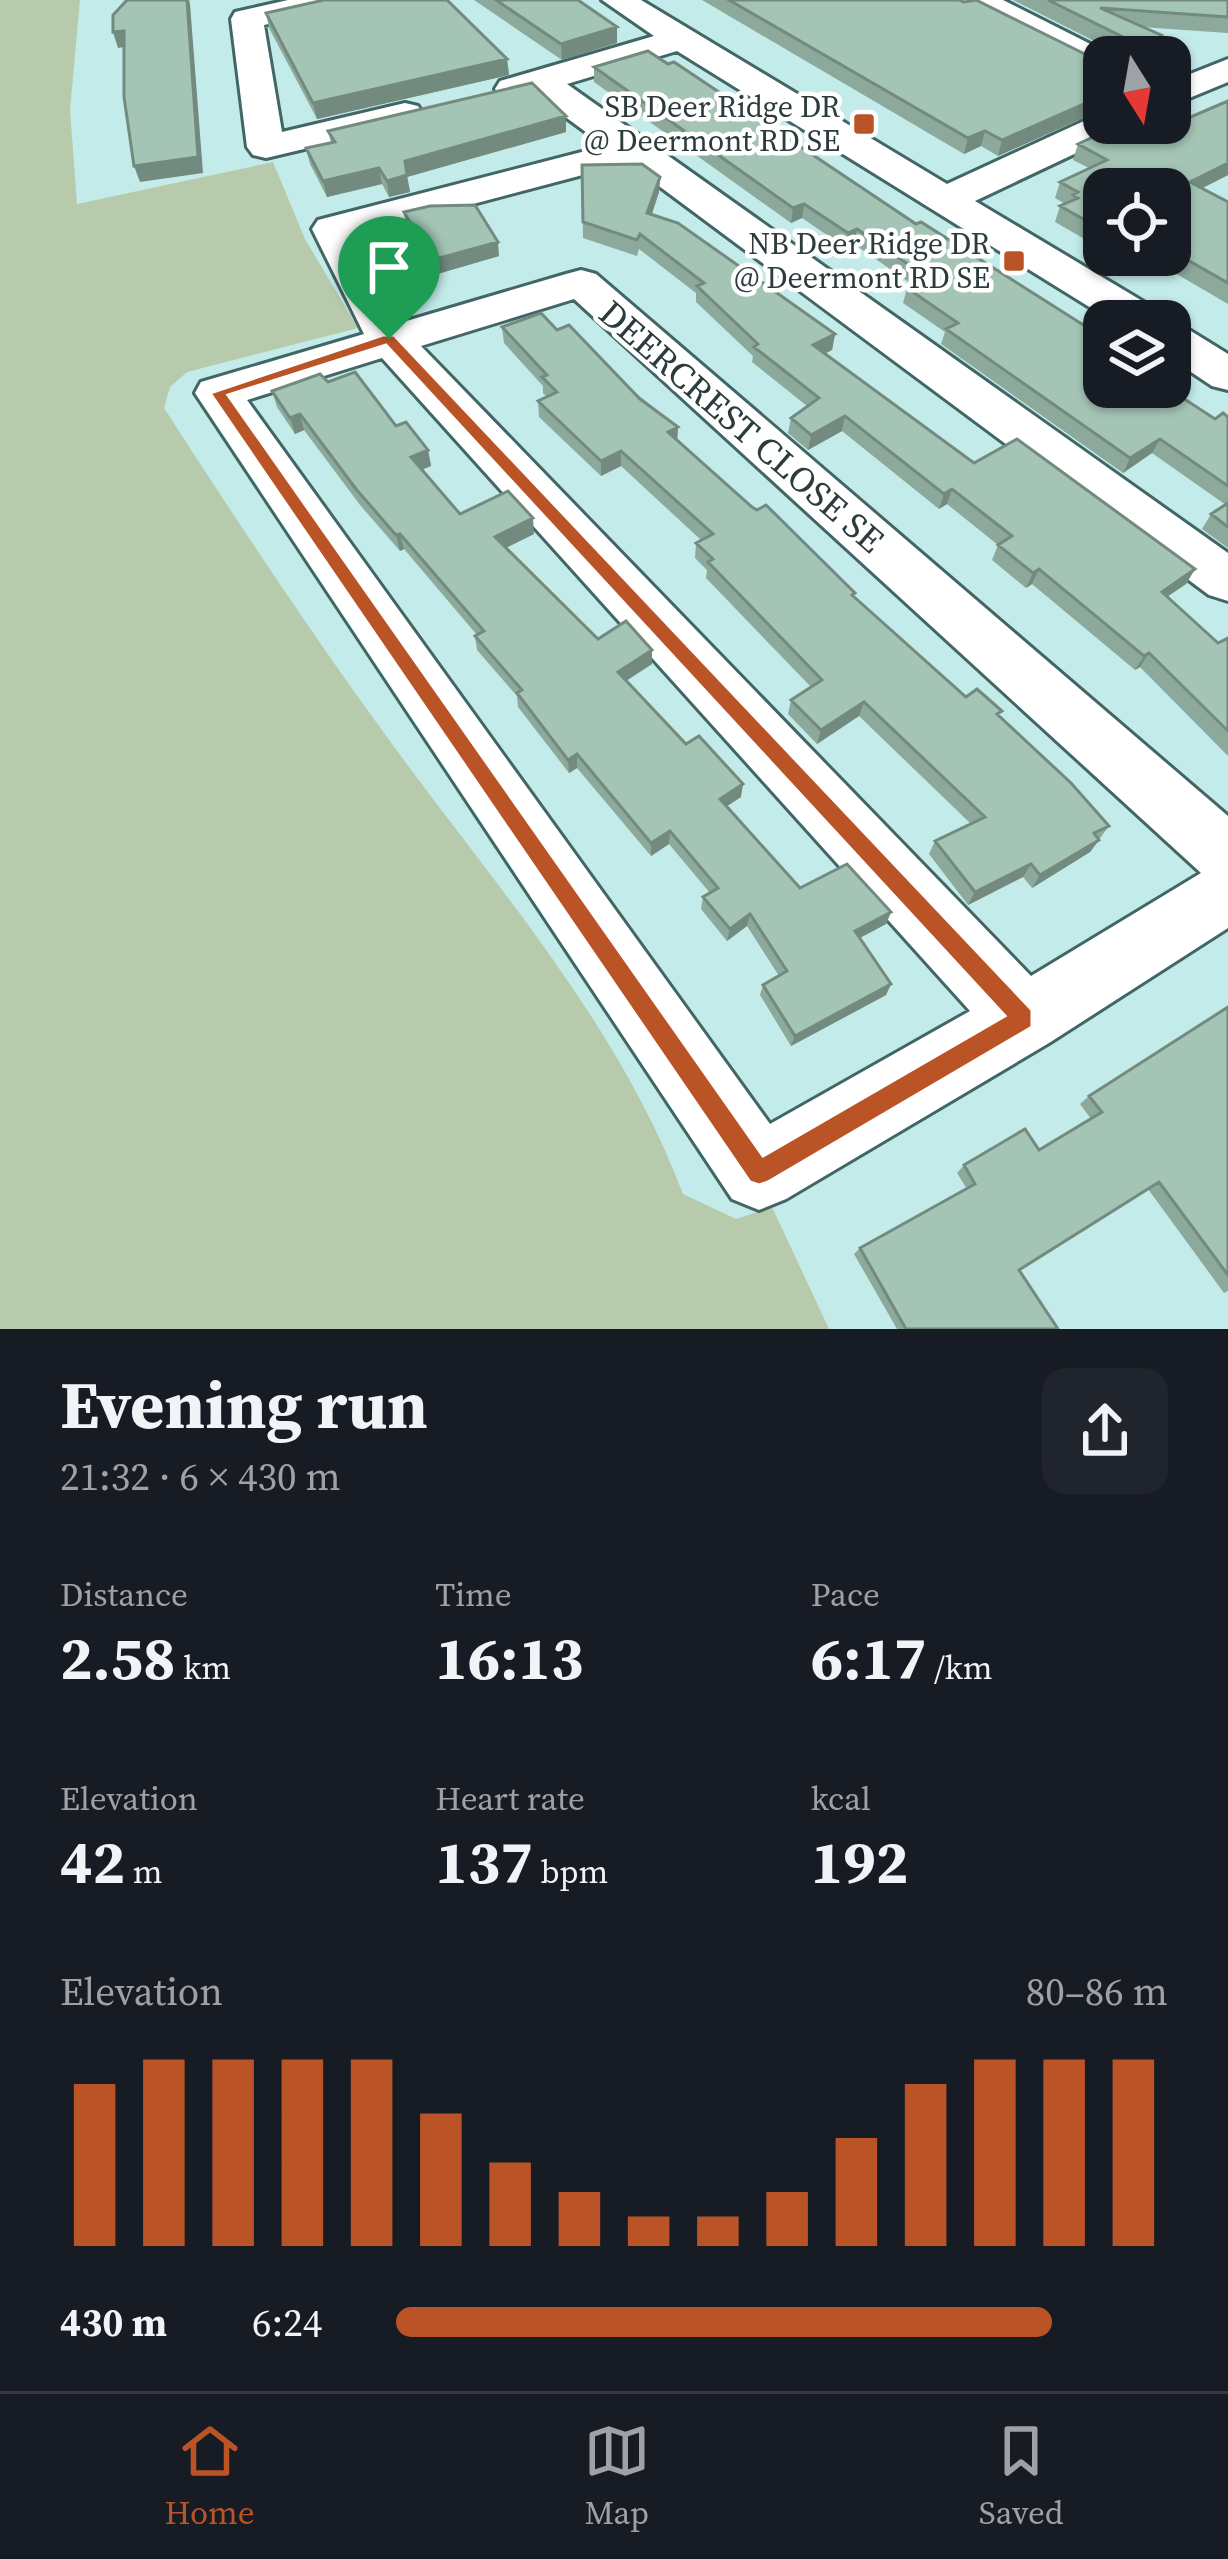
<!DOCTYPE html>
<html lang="en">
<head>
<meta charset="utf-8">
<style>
	:root { --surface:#171b24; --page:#20242c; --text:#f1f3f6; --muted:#9ea1a6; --line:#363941; --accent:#ba5427 }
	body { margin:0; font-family:"Source Serif 4",serif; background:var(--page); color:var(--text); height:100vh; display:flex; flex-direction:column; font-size:45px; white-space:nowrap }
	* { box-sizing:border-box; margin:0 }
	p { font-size:39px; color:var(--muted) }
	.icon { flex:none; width:66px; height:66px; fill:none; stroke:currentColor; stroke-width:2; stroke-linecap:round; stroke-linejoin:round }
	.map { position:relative; height:1329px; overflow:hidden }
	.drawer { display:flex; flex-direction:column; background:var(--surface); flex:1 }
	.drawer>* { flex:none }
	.needle { width:78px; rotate:169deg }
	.tools { position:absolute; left:1083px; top:36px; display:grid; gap:24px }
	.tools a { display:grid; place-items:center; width:108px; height:108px; border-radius:24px; background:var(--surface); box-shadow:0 3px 9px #0004; font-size:60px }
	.pin { position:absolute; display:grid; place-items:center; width:102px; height:102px; color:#fff; margin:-123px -51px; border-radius:50% 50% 50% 0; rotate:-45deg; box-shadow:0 0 12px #0007 }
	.pin .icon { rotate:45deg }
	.round { display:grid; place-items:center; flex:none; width:126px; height:126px; border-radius:24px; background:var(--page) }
	.summary { display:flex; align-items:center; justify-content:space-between; height:204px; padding:0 60px }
	h1 { font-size:66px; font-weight:700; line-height:90px }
	.metrics { display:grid; grid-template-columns:repeat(3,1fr); gap:18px; height:204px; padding:12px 60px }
	.metrics div { display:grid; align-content:center }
	.metrics b { font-size:60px; font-weight:700 }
	.metrics small { font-size:33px; font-weight:400 }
	.metrics p { font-size:33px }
	.chart { height:336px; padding:24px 60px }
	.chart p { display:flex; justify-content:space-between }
	.chart svg { width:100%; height:216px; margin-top:12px; stroke:var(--accent); stroke-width:6 }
	ul { padding:0 60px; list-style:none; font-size:39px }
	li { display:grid; grid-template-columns:192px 144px 1fr; align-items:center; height:90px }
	li i { height:30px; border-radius:15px; background:var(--accent) }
	.dock { display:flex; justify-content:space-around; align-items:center; height:168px; border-top:3px solid var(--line); background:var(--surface); font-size:33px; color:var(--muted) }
	.dock a { display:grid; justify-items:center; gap:6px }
	.dock .on { color:var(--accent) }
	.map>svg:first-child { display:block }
	.green { fill:#b7cbac }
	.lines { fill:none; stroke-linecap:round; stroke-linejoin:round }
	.minor-casing { stroke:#426666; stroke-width:6 }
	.minor { fill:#fff; fill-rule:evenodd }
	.wall { fill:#8da99c }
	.shaded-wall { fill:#738a7f }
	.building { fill:#a4c5b5; stroke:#738a7f; stroke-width:3 }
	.route { fill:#ba5427; stroke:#fff; stroke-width:3; fill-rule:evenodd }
	.poi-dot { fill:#ba5427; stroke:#fff; stroke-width:4.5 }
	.labels { text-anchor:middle; stroke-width:9; stroke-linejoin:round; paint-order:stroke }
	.far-poi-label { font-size:30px; fill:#2c3c3c; stroke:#fff; text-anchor:end }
	.street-label { font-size:36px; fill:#2c3c3c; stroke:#fff }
</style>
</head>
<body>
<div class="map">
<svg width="1228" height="1329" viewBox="0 0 1228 1329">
	<rect width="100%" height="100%" fill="#c3ebea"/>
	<path class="green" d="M0 0H80L70 110 77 204 273 162 305 239 358 328 187 372 170 387 164 408C246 535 328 659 418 779 517 911 624 1038 683 1194L736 1219 772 1207 829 1329H0Z"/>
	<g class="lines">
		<g class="minor-casing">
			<path id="minor" d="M288 0H348L343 7 264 25 282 132 405 103 418 106 423 114 418 122 266 158 253 155 247 147 231 19 235 12Z
				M602 0H641L947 184 1097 115 1104 113V123H1128L1123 131 975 201 1159 311 1165 321H1112L677 51 567 84 1228 553V601L1209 595 628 163 356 235 403 322 566 274 581 270 596 274 1228 816V928L1049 1043 786 1199 759 1210 732 1199 195 393 201 382 364 334 312 229 318 220 605 146 534 94 513 100 500 97 495 89 500 81 654 36ZM574 299 1201 873 1031 976 421 346ZM382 358 970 1011 770 1124 247 400Z
				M962 0H1003L1116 57H1104V74L1092 71 967 7Z
				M1228 59V82L1170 106V82Z
				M1170 324 1186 328 1228 354V390L1212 386 1170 358Z"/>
		</g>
		<use href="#minor" class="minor"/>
	</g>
	<path class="wall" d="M474 0H578L617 43 562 60Z
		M702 0H959L1104 75V111L1103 109 998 156 981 146 964 154Z
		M1013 0H1228V33L1141 27 1161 35 1155 51 1141 57H1110L1112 50Z
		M266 13 507 59 509 75 317 119 269 28Z
		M648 51 1104 387 1215 419 1228 417V548L1202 529 1211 514 1226 505 1152 453 1123 473 941 344 945 332 903 303 907 288 913 285 854 244 846 248 802 218 791 223 594 82V67Z
		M1228 101V175L1202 188 1228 202V304L1144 255H1170V189H1104V233L1088 241 1055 222 1060 206 1065 204 1055 198 1060 182 1089 168 1073 160 1078 144 1179 122Z
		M566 116V132L407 177 410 192 389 197 382 184 327 197 310 164 306 148 331 143 328 131Z
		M582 165 660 177 659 192 652 214 835 334 832 350 824 354 974 463 1195 569 1186 584 1167 597 1218 643 1228 638V756L1140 667 1135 670 1032 584 1026 588 992 560 998 545 947 504 939 509 842 431 808 450 788 433 791 418 807 406 752 362 753 356 696 302V293L639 249 637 256 583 238Z
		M404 212 499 256 434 275 406 226Z
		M502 327 557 330 678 427 677 441 752 507 855 593 854 597 966 697 999 717 1109 826 1090 852 1032 888 1023 877 968 905 929 854 935 841 971 824 859 716 817 744 788 714 791 700 811 687 706 578 707 570 695 558 696 543 701 540 621 466 601 476 539 417 538 401 547 397 543 393V386L504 343Z
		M328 382 396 426 428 450 431 466 421 470 460 514 534 534 506 548 598 639 652 650V664L626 681 686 744 741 797 727 806 800 888 891 912 886 924 860 938 891 984 886 995 791 1046 760 995 763 985 779 976 747 926 727 941 701 909 703 897 710 893 669 844 651 856 577 768 569 773 518 707 517 696 477 650 475 636 477 635 404 549 400 551 360 505 304 430 295 434 277 407 272 391Z
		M1228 1007V1291L1224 1293 1148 1189 1019 1270 1058 1329H897L854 1254 860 1248 967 1189 957 1173 964 1165 1039 1150 1091 1119 1080 1104 1089 1096Z"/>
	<path class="shaded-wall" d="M187 0H189L190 4 203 173 140 182 134 166Z
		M617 27V43L562 60 561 44Z
		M124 31 129 46 118 48 113 32Z
		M1161 35 1155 51 1141 57H1113Z
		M507 59 509 75 317 119 313 103Z
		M1104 95 1103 109 998 156 1002 140Z
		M566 116V132L407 177 405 161Z
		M985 131 981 146 964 154 968 138Z
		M1228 163V175L1183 198 1190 182Z
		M379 168 382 184 327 197 323 181Z
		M407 175 410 192 389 197 387 181Z
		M660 177 659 192 647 228V213Z
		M804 204 802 218 791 223 793 208Z
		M1104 220V233L1088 241 1094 225Z
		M857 229 854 244 846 248 848 233Z
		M498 242 499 256 434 275 432 260Z
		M835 334 832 350 810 361 813 345Z
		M300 414 304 430 295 434 290 418Z
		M845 416 842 431 808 450 811 435Z
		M678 427 677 443 668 432Z
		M1160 439 1152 453 1123 473 1130 458Z
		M428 450 431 466 414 473 411 457Z
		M621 451V466L601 476V461Z
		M952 489 947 504 939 509 944 494Z
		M533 518 534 534 497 552 495 537Z
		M400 534 404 549 400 551 396 535Z
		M1039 569 1032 584 1026 588 1033 573Z
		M1195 569 1186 584 1153 606 1162 592Z
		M652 650V664L618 686V672Z
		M1149 653 1140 667 1135 670 1144 656Z
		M864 702 859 716 817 744 821 730Z
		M577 754V768L569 773 568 760Z
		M743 784 741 797 718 812 720 799Z
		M670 831 669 844 651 856V843Z
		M1099 840 1090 852 1032 888 1040 875Z
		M1031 864 1023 877 968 905 975 892Z
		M891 912 886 924 850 943 855 931Z
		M750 914 747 926 727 941 730 929Z
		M891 984 886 995 791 1046 795 1036Z"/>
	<path class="building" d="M127 0H187L198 157 134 166 124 97V31L113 32V15Z
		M324 0H447L507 59 313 103 266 13Z
		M496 0H578L617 27 561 44Z
		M729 0H959L964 2 976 0 1101 62 1088 67 1104 75V79L1098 82 1104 84V95L1002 140 985 131 968 138Z
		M1048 0H1228V17L1100 8 1161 35 1114 56V46L1125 44 1123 37Z
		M648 51 668 64 674 62 916 224 921 222 1104 338V387H1166L1215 419 1223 413 1228 417V486L1160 439 1130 458 946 329 958 323 907 288 928 278 857 229 848 233 804 204 793 208 594 67Z
		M532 83 566 116 405 161 407 175 387 181 379 168 323 181 306 148 335 142 328 131Z
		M1228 101V163L1190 182 1228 202V283L1170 250V189H1104V220L1094 225 1060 206 1078 198 1073 195 1078 192 1060 182 1107 160 1078 144 1123 123H1170V117L1179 122Z
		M642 164 660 177 647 213 678 223 835 334 813 345 974 463 1017 439 1195 569 1162 592 1218 643 1228 638V731L1149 653 1144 656 1039 569 1033 573 998 545 1012 536 952 489 944 494 845 416 811 435 791 418 819 398 754 347 758 344 697 286 704 283 640 234 637 240 583 222 582 165Z
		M475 205 498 242 432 260 404 212 430 206Z
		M541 313 557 330 569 325 640 399 678 427 668 432 752 507 757 510 766 505 855 593 852 595 966 697 977 689 1002 711 997 714 1071 783 1109 826 1094 833 1099 840 1040 875 1031 864 975 892 935 841 985 817 864 702 821 730 791 700 822 680 708 562 713 559 696 543 713 534 621 451 601 461 538 401 557 392 542 377 547 375 502 327Z
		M355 372 396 426 406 422 428 450 411 457 460 514 508 491 533 518 495 537 598 639 626 621 652 650 618 672 686 744 699 736 743 784 720 799 800 888 847 864 891 912 855 931 891 984 795 1036 763 985 787 971 750 914 730 929 703 897 718 888 670 831 651 843 577 754 568 760 517 693 522 690 475 636 484 631 400 534 396 535 356 489 300 414 290 418 272 391 320 374 328 382Z
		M1228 503V527L1211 514Z
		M1228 1007V1275L1159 1182 1019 1270 1058 1329H906L860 1248 975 1184 964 1165 1025 1129 1039 1150 1102 1112 1089 1096Z"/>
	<path class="route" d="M383 335H394L1032 1010V1027L768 1182 759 1185 750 1182 210 393ZM386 345 1005 1016 763 1156 228 395Z"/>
	<g class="poi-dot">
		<rect x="852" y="112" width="24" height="24" rx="6"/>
		<rect x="1002" y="249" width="24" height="24" rx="6"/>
	</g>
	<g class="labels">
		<g class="far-poi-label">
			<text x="840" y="117">SB Deer Ridge DR<tspan x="840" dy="34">@ Deermont RD SE</tspan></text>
			<text x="990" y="254">NB Deer Ridge DR<tspan x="990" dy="34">@ Deermont RD SE</tspan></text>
		</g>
		<g class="street-label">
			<text transform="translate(742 426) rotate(41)" y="13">DEERCREST CLOSE SE</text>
		</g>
	</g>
</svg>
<div class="tools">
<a><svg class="needle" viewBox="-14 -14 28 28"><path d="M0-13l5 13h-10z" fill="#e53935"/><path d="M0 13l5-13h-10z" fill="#9ea1a6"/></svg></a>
<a><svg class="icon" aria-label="locate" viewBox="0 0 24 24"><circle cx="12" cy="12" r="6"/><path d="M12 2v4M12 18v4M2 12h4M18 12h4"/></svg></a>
<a><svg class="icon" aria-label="layers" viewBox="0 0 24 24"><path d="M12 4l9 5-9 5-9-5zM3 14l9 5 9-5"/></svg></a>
</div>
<div class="pin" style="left:389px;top:339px;background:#1e9e55"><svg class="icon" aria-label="arrive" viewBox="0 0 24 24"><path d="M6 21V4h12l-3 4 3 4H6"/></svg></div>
</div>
<section class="drawer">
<div class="summary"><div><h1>Evening run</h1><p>21:32 · 6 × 430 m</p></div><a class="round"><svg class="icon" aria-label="share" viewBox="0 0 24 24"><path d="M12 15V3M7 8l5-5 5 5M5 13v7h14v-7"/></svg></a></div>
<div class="metrics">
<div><p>Distance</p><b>2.58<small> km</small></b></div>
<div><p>Time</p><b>16:13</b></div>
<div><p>Pace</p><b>6:17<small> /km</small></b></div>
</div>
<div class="metrics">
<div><p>Elevation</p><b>42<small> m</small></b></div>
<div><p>Heart rate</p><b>137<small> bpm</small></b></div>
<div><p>kcal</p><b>192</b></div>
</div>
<div class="chart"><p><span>Elevation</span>80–86 m</p>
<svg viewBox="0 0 160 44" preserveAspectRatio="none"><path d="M5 44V11M15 44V6M25 44V6M35 44V6M45 44V6M55 44V17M65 44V27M75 44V33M85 44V38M95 44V38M105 44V33M115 44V22M125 44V11M135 44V6M145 44V6M155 44V6"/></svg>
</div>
<ul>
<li><b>430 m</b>6:24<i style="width:85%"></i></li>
</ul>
</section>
<nav class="dock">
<a class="on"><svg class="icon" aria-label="home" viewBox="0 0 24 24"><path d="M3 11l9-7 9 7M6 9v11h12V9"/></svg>Home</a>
<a><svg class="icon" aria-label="map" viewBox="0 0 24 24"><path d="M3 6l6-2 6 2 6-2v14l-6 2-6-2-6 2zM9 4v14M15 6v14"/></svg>Map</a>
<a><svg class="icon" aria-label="saved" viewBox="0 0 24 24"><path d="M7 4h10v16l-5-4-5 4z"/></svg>Saved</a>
</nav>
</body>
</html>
